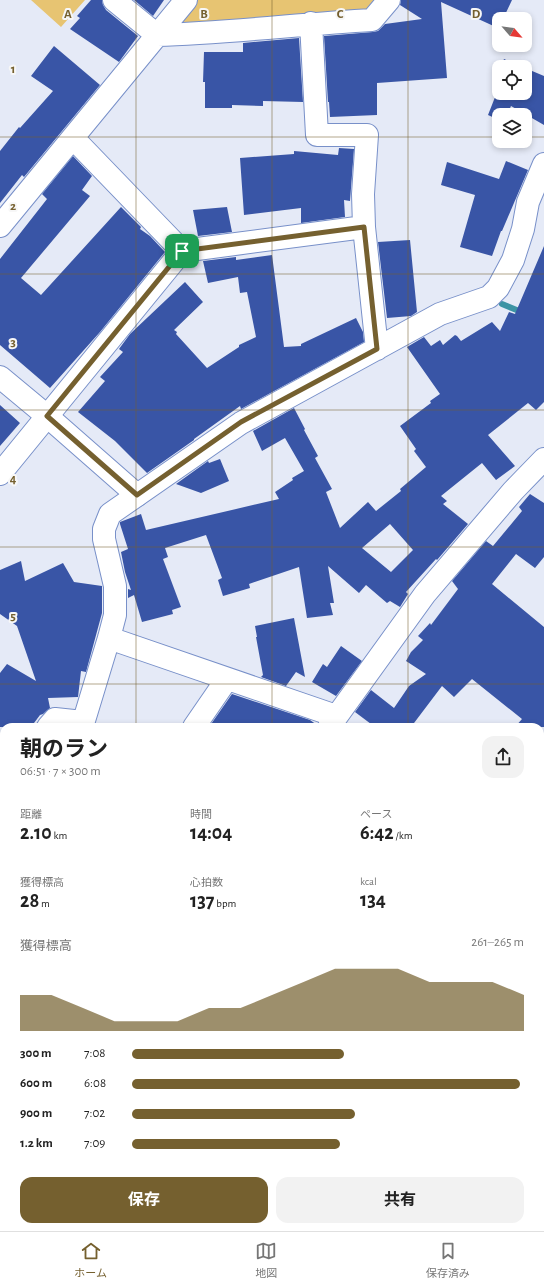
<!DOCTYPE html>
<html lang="ja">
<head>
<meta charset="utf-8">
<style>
	:root { --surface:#fff; --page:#f2f2f2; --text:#222; --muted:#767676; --line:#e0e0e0; --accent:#75602f }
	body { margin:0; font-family:"Alegreya Sans","Noto Sans JP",sans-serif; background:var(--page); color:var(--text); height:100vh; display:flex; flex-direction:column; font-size:15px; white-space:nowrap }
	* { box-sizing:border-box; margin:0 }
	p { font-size:13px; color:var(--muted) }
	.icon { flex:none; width:22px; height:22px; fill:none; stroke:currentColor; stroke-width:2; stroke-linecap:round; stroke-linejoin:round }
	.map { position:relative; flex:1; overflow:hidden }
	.panel { position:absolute; left:0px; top:723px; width:544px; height:508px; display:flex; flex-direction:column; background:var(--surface); border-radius:12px 12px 0 0; box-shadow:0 2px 6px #0003 }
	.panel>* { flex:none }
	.needle { width:26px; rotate:118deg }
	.tools { position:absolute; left:492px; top:12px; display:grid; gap:8px }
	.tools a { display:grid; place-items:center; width:40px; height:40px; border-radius:8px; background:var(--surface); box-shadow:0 2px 6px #0003; font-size:20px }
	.pin { position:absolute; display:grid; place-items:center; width:34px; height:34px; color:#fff; margin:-17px; border-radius:8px; box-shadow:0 2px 6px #0006 }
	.round { display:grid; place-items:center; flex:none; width:42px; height:42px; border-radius:12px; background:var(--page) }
	.overview { display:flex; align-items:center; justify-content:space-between; height:68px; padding:0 20px }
	h1 { font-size:22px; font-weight:700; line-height:30px }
	.metrics { display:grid; grid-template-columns:repeat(3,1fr); gap:6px; height:68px; padding:4px 20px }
	.metrics div { display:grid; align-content:center }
	.metrics b { font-size:20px; font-weight:700 }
	.metrics small { font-size:11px; font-weight:400 }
	.metrics p { font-size:11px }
	.chart { height:112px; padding:8px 20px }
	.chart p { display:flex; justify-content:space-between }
	.chart svg { width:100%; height:72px; margin-top:4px; fill:var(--accent); opacity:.7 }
	.button { display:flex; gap:8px; margin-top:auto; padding:8px 20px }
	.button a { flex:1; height:46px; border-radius:12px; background:var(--accent); color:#fff; font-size:16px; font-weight:700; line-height:46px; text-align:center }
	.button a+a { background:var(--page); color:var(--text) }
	ul { padding:0 20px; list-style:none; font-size:13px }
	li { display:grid; grid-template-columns:64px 48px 1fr; align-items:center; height:30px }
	li i { height:10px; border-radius:5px; background:var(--accent) }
	.menu { display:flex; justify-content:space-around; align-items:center; height:56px; border-top:1px solid var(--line); background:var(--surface); font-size:11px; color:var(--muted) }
	.menu a { display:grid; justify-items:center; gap:2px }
	.menu .active { color:var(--accent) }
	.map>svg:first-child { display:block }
	.built { fill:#d6e2fe }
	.green { fill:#e7c472 }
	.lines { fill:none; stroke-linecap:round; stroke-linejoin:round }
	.stream { stroke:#3c93a4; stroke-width:6 }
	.building { fill:#3955a6; fill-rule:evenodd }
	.service-casing { stroke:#7890c9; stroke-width:13 }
	.minor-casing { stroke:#7890c9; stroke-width:24 }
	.tertiary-casing { stroke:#7890c9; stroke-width:24 }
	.service { stroke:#fff; stroke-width:11 }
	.minor { stroke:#fff; stroke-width:22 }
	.tertiary { stroke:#fff; stroke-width:22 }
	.route-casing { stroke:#fff; stroke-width:8 }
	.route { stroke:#75602f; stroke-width:5 }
	.grid { fill:none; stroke:#75602f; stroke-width:1; stroke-opacity:0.55 }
	.grid-label { font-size:13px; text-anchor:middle; font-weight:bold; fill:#75602f; stroke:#f7f7f7; stroke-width:4; stroke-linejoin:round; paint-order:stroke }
</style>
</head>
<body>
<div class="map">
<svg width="544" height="1231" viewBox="0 0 544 1231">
	<rect width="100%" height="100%" fill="#e5eaf7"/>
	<path class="built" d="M544 814V1158L540 1154V819Z"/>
	<path class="green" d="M31 0H85L61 27Z
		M193 0H374L363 13 171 26Z
		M544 823V1039L540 1042V827Z"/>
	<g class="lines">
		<path class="stream" d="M502 304 524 313
			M540 807 544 802"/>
	</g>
	<path class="building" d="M91 0H102L103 5 106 10 138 36 119 62 70 29 80 18 77 16Z
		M134 0H164L153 16Z
		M401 0H512L503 19H499L498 28 441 2 447 78 377 83V115L330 117 329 102H328L324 36 373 32 378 31 385 24 422 19 400 5Z
		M299 38 303 102 263 101V106L232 105V108H205V82H203L204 52H243V43Z
		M54 46 100 85 24 177 22 175 0 203V151L19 127 20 128 53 91 31 76Z
		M504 59 522 67H501Z
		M525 68 544 76V125L511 106 507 115H499V120L488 115 499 87V93H525Z
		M339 148 354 149 350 201 344 200 345 217 301 223V208L244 215 240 158 294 154V151L338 155Z
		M73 156 92 176 82 190 90 196 21 278 41 295 121 207 141 227 140 229 150 236 165 252 100 332 50 388 0 345V259L47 199 42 194Z
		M506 161 528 170 502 231H501L492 256 460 247 475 195 441 185 447 162 499 179Z
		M227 207 232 232 198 236 193 210Z
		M410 240 417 312 411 316 387 318 378 242Z
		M544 246V402L536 410 528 403 488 435 515 466 496 480 482 463 441 496 447 501 443 504 468 524 437 560 436 559 406 592 408 594 400 607 390 601 387 603 366 585 359 593 328 566 334 603H330L333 615 307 618 299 567 249 584 250 588 223 596 218 580 222 578 206 535 165 548 168 557 163 559 181 607 172 610 173 614 142 622 134 595 128 598V589L131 590 125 572 121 552 128 549 120 524V522L141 514 146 530 279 499 275 492 293 480 292 478 304 471 285 438 262 451 253 431 294 408 305 429 304 430 318 456 315 458 332 489 326 492 340 528 368 502 376 511 401 491 400 489 426 467 414 451 416 449 400 426 431 403 430 401 440 394 407 347 424 337 431 346 440 340 443 345 455 335 457 336 461 341 492 322 500 331 509 312 515 314ZM390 524 413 550 391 572 362 548Z
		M272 255 284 347 301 346V344L356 318 363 332 364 342 241 409 240 406 194 439V440L147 473 115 441 78 412 105 381 100 377 123 352 119 349 130 334 185 282 203 302 174 330 177 332 176 334 207 368 239 347V345L256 337 247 292 240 293 238 277 208 283 203 261 236 257V260Z
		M0 405 20 423 0 446Z
		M220 459 229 481 201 493 176 484 208 461 209 463Z
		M530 494 544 503V557L535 568 516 554 492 584 544 627V727H515L522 719 472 679 454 697 442 686 411 727H375L355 712 371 690 394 708 409 686 426 674 406 661 411 652 423 640 418 636 430 623 431 625 458 589 452 581 486 541 493 546 522 511 519 507Z
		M21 561 25 581 63 563 74 582 102 586V613L86 672 81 671 78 697 48 698 50 708 43 714 40 715 31 727H0V673L7 664 36 681 17 626 0 614V570Z
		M294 618 305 677 296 672 286 686 261 677 263 675 256 637H257L255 626Z
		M341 646 362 661 336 696 312 682 323 664 327 667Z
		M232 694 310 720 317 725V727H209Z
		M522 1227H537L544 1231H518Z"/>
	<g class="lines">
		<g class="service-casing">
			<path id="service" d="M540 1220 544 1224
				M466 1230 467 1231"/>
		</g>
		<g class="minor-casing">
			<path id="minor" d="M114 0 157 35C229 33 300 24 372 20L389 0
				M311 23 317 135H367L363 194 364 227
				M73 138 182 251
				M0 226 186 0
				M0 474 182 251 364 227 377 349
				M109 638 336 716
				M48 727 55 719 83 722
				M82 727 109 638 115 615V586L104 539V529L110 514 241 423 440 314 489 297 498 288 513 260 523 229 528 202 544 164
				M194 727 227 679
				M329 727 425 594 513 491 544 459
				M0 785 4 780
				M0 875 4 878
				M0 995 4 989
				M387 1227 390 1231
				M45 1231 50 1227
				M353 1231 358 1227"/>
		</g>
		<g class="tertiary-casing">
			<path id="tertiary" d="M0 377 47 416 137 495"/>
		</g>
		<use href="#service" class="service"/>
		<use href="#minor" class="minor"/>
		<use href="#tertiary" class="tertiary"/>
	</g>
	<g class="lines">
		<g class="route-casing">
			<path id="route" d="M364 227 377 349 241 422 137 495 47 416 182 251Z"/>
		</g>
		<use href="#route" class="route"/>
	</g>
	<path class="grid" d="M136 0V727M272 0V727M408 0V727M0 137H499M525 137H544M0 274H544M0 410H544M0 547H544M0 684H544M0 821H4M540 821H544M0 957H4M540 957H544M0 1094H4M540 1094H544M136 1227V1231M272 1227V1231M408 1227V1231"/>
	<g class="grid-label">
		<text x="68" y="18">A</text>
		<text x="204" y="18">B</text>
		<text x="340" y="18">C</text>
		<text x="476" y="18">D</text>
		<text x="13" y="73">1</text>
		<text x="13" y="210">2</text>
		<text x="13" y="346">3</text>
		<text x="13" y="483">4</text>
		<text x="13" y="620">5</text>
	</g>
</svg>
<div class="tools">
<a><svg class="needle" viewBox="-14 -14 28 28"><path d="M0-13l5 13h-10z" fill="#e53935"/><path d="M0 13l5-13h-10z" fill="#767676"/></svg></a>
<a><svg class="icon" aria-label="locate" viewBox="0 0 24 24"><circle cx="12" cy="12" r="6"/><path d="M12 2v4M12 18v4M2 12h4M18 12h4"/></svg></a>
<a><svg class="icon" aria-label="layers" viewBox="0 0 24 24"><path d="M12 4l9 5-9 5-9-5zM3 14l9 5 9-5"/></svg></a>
</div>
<div class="pin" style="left:182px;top:251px;background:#1e9e55"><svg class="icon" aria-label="arrive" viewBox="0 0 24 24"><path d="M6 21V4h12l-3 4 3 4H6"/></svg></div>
<section class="panel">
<div class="overview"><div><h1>朝のラン</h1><p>06:51 · 7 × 300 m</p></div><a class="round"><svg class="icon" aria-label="share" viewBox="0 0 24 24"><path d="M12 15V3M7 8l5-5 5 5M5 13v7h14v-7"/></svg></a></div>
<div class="metrics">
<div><p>距離</p><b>2.10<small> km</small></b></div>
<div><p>時間</p><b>14:04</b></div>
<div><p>ペース</p><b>6:42<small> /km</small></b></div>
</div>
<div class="metrics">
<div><p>獲得標高</p><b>28<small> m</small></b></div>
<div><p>心拍数</p><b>137<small> bpm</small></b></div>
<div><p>kcal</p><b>134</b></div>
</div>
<div class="chart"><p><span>獲得標高</span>261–265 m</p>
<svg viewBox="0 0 160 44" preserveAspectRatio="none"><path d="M0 44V22L10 22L20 30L30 38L40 38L50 38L60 30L70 30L80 22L90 14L100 6L110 6L120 6L130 14L140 14L150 14L160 22V44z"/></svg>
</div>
<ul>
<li><b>300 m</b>7:08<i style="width:54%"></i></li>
<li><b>600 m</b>6:08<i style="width:99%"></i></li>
<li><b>900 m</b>7:02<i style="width:57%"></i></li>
<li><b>1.2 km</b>7:09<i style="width:53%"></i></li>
</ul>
<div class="button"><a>保存</a><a>共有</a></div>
</section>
</div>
<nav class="menu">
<a class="active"><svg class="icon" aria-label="home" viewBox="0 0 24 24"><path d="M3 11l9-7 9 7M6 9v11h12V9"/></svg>ホーム</a>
<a><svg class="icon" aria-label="map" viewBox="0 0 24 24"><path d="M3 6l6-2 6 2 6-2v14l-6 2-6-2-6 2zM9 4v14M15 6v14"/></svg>地図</a>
<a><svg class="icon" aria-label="saved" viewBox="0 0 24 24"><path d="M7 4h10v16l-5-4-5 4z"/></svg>保存済み</a>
</nav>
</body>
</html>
